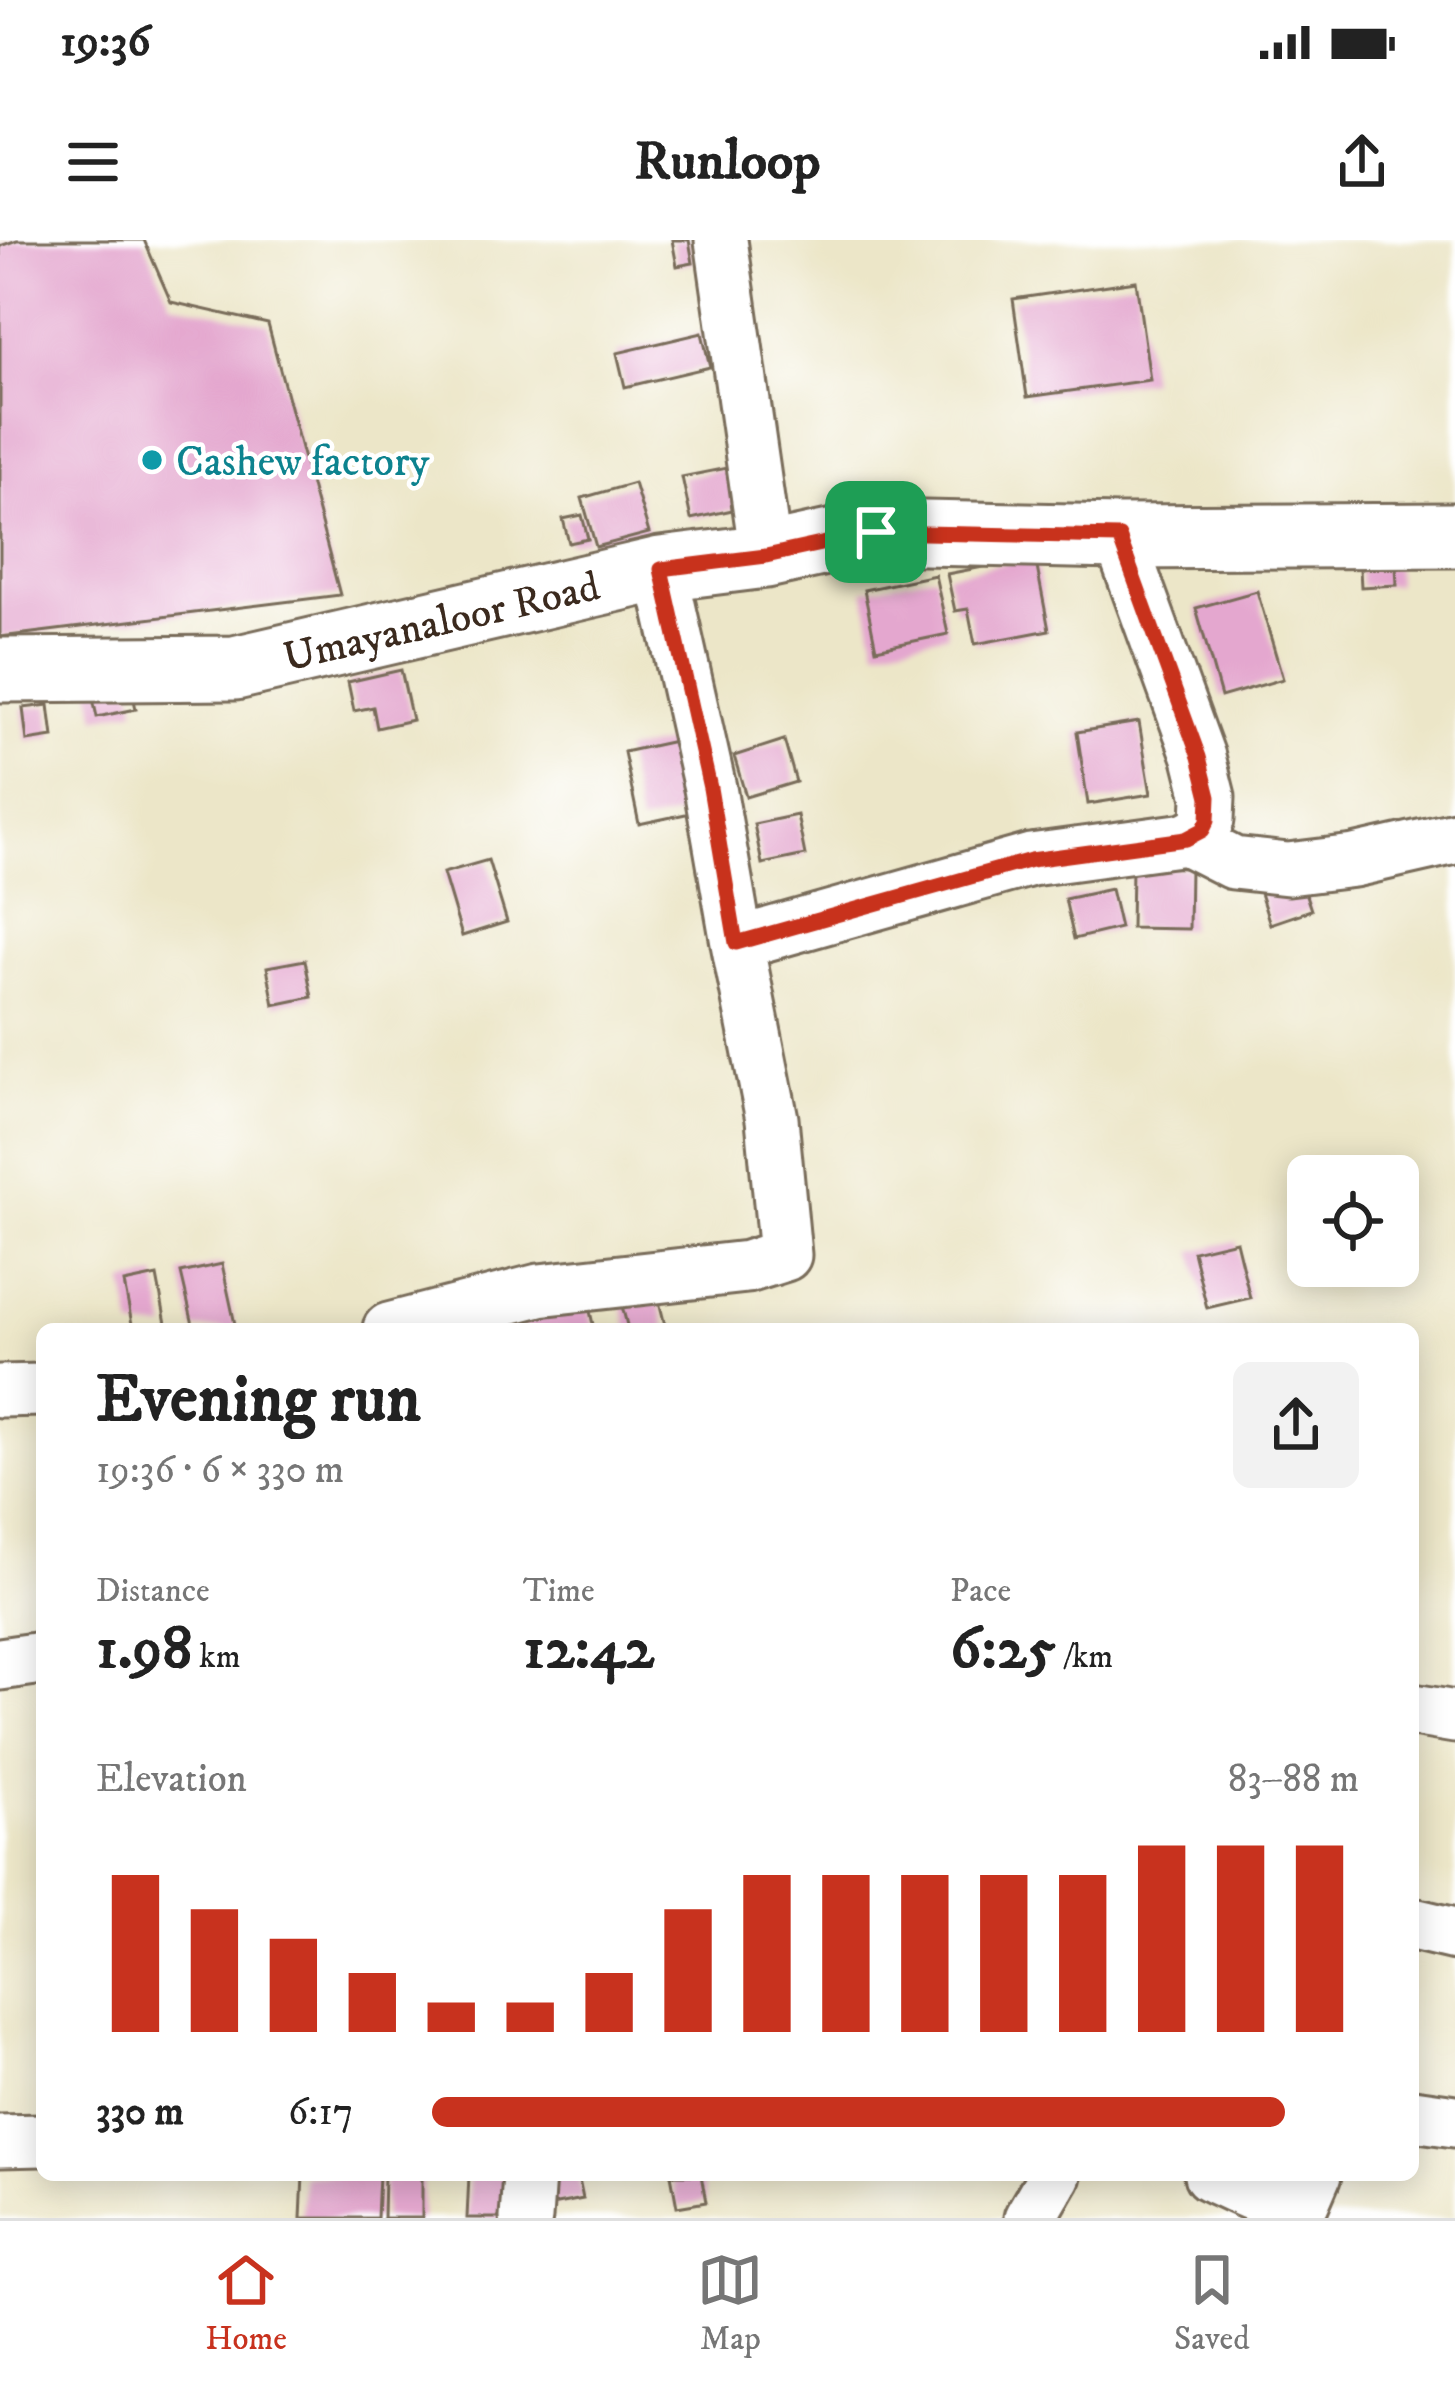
<!DOCTYPE html>
<html lang="en">
<head>
<meta charset="utf-8">
<style>
	:root { --surface:#fff; --page:#f2f2f2; --text:#222; --muted:#767676; --line:#e0e0e0; --accent:#c8321e }
	body { margin:0; font-family:"IM FELL DW Pica",serif; background:var(--page); color:var(--text); height:100vh; display:flex; flex-direction:column; font-size:45px; white-space:nowrap }
	* { box-sizing:border-box; margin:0 }
	p { font-size:39px; color:var(--muted) }
	.icon { flex:none; width:66px; height:66px; fill:none; stroke:currentColor; stroke-width:2; stroke-linecap:round; stroke-linejoin:round }
	.map { position:relative; flex:1; overflow:hidden }
	.details { position:absolute; left:36px; top:1083px; width:1383px; height:858px; display:flex; flex-direction:column; background:var(--surface); border-radius:18px; box-shadow:0 6px 30px #0003 }
	.details>* { flex:none }
	.fabs { position:absolute; left:1287px; top:915px; display:grid; gap:24px }
	.fabs a { display:grid; place-items:center; width:132px; height:132px; border-radius:18px; background:var(--surface); box-shadow:0 6px 30px #0003; font-size:60px }
	.pin { position:absolute; display:grid; place-items:center; width:102px; height:102px; color:#fff; margin:-51px; border-radius:24px; box-shadow:0 6px 18px #0006 }
	.round { display:grid; place-items:center; flex:none; width:126px; height:126px; border-radius:18px; background:var(--page) }
	.headline { display:flex; align-items:center; justify-content:space-between; height:204px; padding:0 60px }
	h1 { font-size:66px; font-weight:800; line-height:90px }
	.metrics { display:grid; grid-template-columns:repeat(3,1fr); gap:18px; height:204px; padding:12px 60px }
	.metrics div { display:grid; align-content:center }
	.metrics b { font-size:60px; font-weight:800 }
	.metrics small { font-size:33px; font-weight:400 }
	.metrics p { font-size:33px }
	.chart { height:336px; padding:24px 60px }
	.chart p { display:flex; justify-content:space-between }
	.chart svg { width:100%; height:216px; margin-top:12px; stroke:var(--accent); stroke-width:6 }
	ul { padding:0 60px; list-style:none; font-size:39px }
	li { display:grid; grid-template-columns:192px 144px 1fr; align-items:center; height:90px }
	li i { height:30px; border-radius:15px; background:var(--accent) }
	.status { display:flex; justify-content:space-between; align-items:center; height:84px; padding:0 60px; background:var(--surface); direction:ltr }
	.status svg { height:33px; fill:currentColor }
	header { display:flex; justify-content:space-between; align-items:center; height:156px; padding:0 60px; background:var(--surface); font-size:54px; font-weight:800 }
	.tabs { display:flex; justify-content:space-around; align-items:center; height:168px; border-top:3px solid var(--line); background:var(--surface); font-size:33px; color:var(--muted) }
	.tabs a { display:grid; justify-items:center; gap:6px }
	.tabs .current { color:var(--accent) }
	.map>svg:first-child { display:block }
	.building { fill:#e4a7cf }
	.lines { fill:none; stroke-linecap:round; stroke-linejoin:round }
	.minor-casing { stroke:#796c5a; stroke-width:57 }
	.major-casing { stroke:#796c5a; stroke-width:69 }
	.minor { stroke:#fff; stroke-width:51 }
	.major { stroke:#fff; stroke-width:63 }
	.route-casing { stroke:#fff; stroke-width:24 }
	.route { stroke:#c8321e; stroke-width:15 }
	.culture-dot { fill:#0f9aa8; stroke:#fff; stroke-width:4.5 }
	.labels { text-anchor:middle; stroke-width:9; stroke-linejoin:round; paint-order:stroke }
	.culture-label { font-size:42px; fill:#0d838f; stroke:#fff; text-anchor:start }
	.street-label { font-size:42px; fill:#3b2a1e; stroke:#fff }
</style>
</head>
<body>
<div class="status"><b>19:36</b><svg viewBox="0 0 49 12"><path d="M0 12V9h3v3zM5 12V6h3v6zM10 12V3h3v9zM15 12V0h3v12zM26 1h20v11H26zM47 4h2v5h-2z"/></svg></div>
<header><svg class="icon" aria-label="menu" viewBox="0 0 24 24"><path d="M4 6h16M4 12h16M4 18h16"/></svg>Runloop<svg class="icon" aria-label="share" viewBox="0 0 24 24"><path d="M12 15V3M7 8l5-5 5 5M5 13v7h14v-7"/></svg></header>
<div class="map">
<svg width="1455" height="1978" viewBox="0 0 1455 1978">
	<rect width="100%" height="100%" fill="#fff"/>
	<filter id="ink" filterUnits="userSpaceOnUse"><feTurbulence type="fractalNoise" baseFrequency=".00833" numOctaves="2"/><feDisplacementMap in="SourceGraphic" scale="24" xChannelSelector="R" yChannelSelector="G"/><feConvolveMatrix kernelMatrix="1 2 1 2 8 2 1 2 1" color-interpolation-filters="sRGB"/></filter>
	<filter id="wash" filterUnits="userSpaceOnUse"><feTurbulence type="fractalNoise" baseFrequency=".004" numOctaves="4" result="noise"/><feDisplacementMap in="SourceGraphic" scale="48" xChannelSelector="R" yChannelSelector="G"/><feGaussianBlur stdDeviation="2.7" result="paint"/><feColorMatrix in="noise" values="0 0 0 0 0 0 0 0 0 0 0 0 0 0 0 0 0 1.4 0 .05"/><feComposite in="paint" operator="in"/></filter>
	<g filter="url(#wash)">
		<rect width="100%" height="100%" fill="#ece6c8"/>
		<g id="blocks">
			<path class="building" d="M17 0H144L171 62 268 84 340 355 0 397V6Z
				M672 0H689L693 23 677 26Z
				M1136 41 1150 140 1027 157 1013 59Z
				M702 93 710 127 625 147 617 113Z
				M737 226 746 267 691 279 682 237Z
				M634 243 649 293 596 307 582 258Z
				M582 275 588 299 569 303 563 279Z
				M1035 317 1049 390 975 404 968 369 955 371 947 334Z
				M1396 326 1397 345 1361 347 1360 329Z
				M935 335 948 394 876 409 864 350Z
				M1257 351 1283 439 1221 457 1196 368Z
				M401 430 412 480 377 488 373 467 354 471 348 442Z
				M129 437 136 469 97 477 90 445Z
				M49 465 53 497 27 501 23 468Z
				M1139 482 1151 554 1088 564 1077 492Z
				M693 497 709 569 639 584 624 512Z
				M784 500 796 542 746 557 734 516Z
				M797 575 805 615 762 624 754 584Z
				M488 620 507 682 462 696 443 633Z
				M1132 627 1190 628 1189 689 1131 688Z
				M1299 634 1311 670 1270 684 1258 647Z
				M1111 649 1120 688 1074 699 1065 659Z
				M305 720 312 757 274 765 267 727Z
				M1236 1001 1250 1058 1207 1068 1193 1011Z
				M222 1024 236 1089H194L181 1033Z
				M157 1036 167 1089H133L124 1043Z
				M653 1038 666 1089H628L617 1047Z
				M585 1049 594 1089H523L517 1064Z
				M303 1935H379L377 1978H301Z
				M384 1935H422V1978H383Z
				M469 1935H520L517 1978H467Z
				M540 1935H578L583 1959 546 1966Z
				M671 1935H701L706 1962 677 1967Z"/>
		</g>
	</g>
	<g filter="url(#ink)">
		<use href="#blocks" fill-opacity="0" stroke="#796c5a" stroke-width="3"/>
		<g class="lines">
			<g class="minor-casing">
				<path id="minor" d="M721 0 766 316
					M1119 297 1199 517 1209 557 1208 580 1203 590 1186 599
					M737 703 1031 620 1186 599 1233 623 1288 629 1354 621 1455 598
					M389 1089 539 1050 747 1027 785 1015 772 879 737 703 710 548 661 329
					M0 1151 42 1150
					M0 1424 42 1418
					M1413 1470 1455 1477
					M1413 1684 1455 1694
					M1413 1875 1455 1881
					M0 1901 42 1900
					M1210 1935C1238 1947 1272 1969 1303 1963L1315 1935
					M526 1978 529 1935
					M1030 1978 1055 1935"/>
			</g>
			<g class="major-casing">
				<path id="major" d="M0 430 235 428 661 329 766 316 876 292 1119 297 1455 295"/>
			</g>
			<use href="#minor" class="minor"/>
			<use href="#major" class="major"/>
		</g>
	</g>
	<g class="lines" filter="url(#ink)">
		<g class="route-casing">
			<path id="route" d="M876 292 1119 297 1199 517 1209 557 1208 580 1203 590 1186 599 1031 620 736 703 710 548 661 329 766 316Z"/>
		</g>
		<use href="#route" class="route"/>
	</g>
	<circle class="culture-dot" cx="152" cy="220" r="12"/>
	<g class="labels">
		<g class="culture-label">
			<text x="176" y="235">Cashew factory</text>
		</g>
		<g class="street-label">
			<text transform="translate(441 380) rotate(-13)" y="15">Umayanaloor Road</text>
		</g>
	</g>
</svg>
<div class="fabs">
<a><svg class="icon" aria-label="locate" viewBox="0 0 24 24"><circle cx="12" cy="12" r="6"/><path d="M12 2v4M12 18v4M2 12h4M18 12h4"/></svg></a>
</div>
<div class="pin" style="left:876px;top:292px;background:#1e9e55"><svg class="icon" aria-label="arrive" viewBox="0 0 24 24"><path d="M6 21V4h12l-3 4 3 4H6"/></svg></div>
<section class="details">
<div class="headline"><div><h1>Evening run</h1><p>19:36 · 6 × 330 m</p></div><a class="round"><svg class="icon" aria-label="share" viewBox="0 0 24 24"><path d="M12 15V3M7 8l5-5 5 5M5 13v7h14v-7"/></svg></a></div>
<div class="metrics">
<div><p>Distance</p><b>1.98<small> km</small></b></div>
<div><p>Time</p><b>12:42</b></div>
<div><p>Pace</p><b>6:25<small> /km</small></b></div>
</div>
<div class="chart"><p><span>Elevation</span>83–88 m</p>
<svg viewBox="0 0 160 44" preserveAspectRatio="none"><path d="M5 44V12M15 44V19M25 44V25M35 44V32M45 44V38M55 44V38M65 44V32M75 44V19M85 44V12M95 44V12M105 44V12M115 44V12M125 44V12M135 44V6M145 44V6M155 44V6"/></svg>
</div>
<ul>
<li><b>330 m</b>6:17<i style="width:92%"></i></li>
</ul>
</section>
</div>
<nav class="tabs">
<a class="current"><svg class="icon" aria-label="home" viewBox="0 0 24 24"><path d="M3 11l9-7 9 7M6 9v11h12V9"/></svg>Home</a>
<a><svg class="icon" aria-label="map" viewBox="0 0 24 24"><path d="M3 6l6-2 6 2 6-2v14l-6 2-6-2-6 2zM9 4v14M15 6v14"/></svg>Map</a>
<a><svg class="icon" aria-label="saved" viewBox="0 0 24 24"><path d="M7 4h10v16l-5-4-5 4z"/></svg>Saved</a>
</nav>
</body>
</html>
